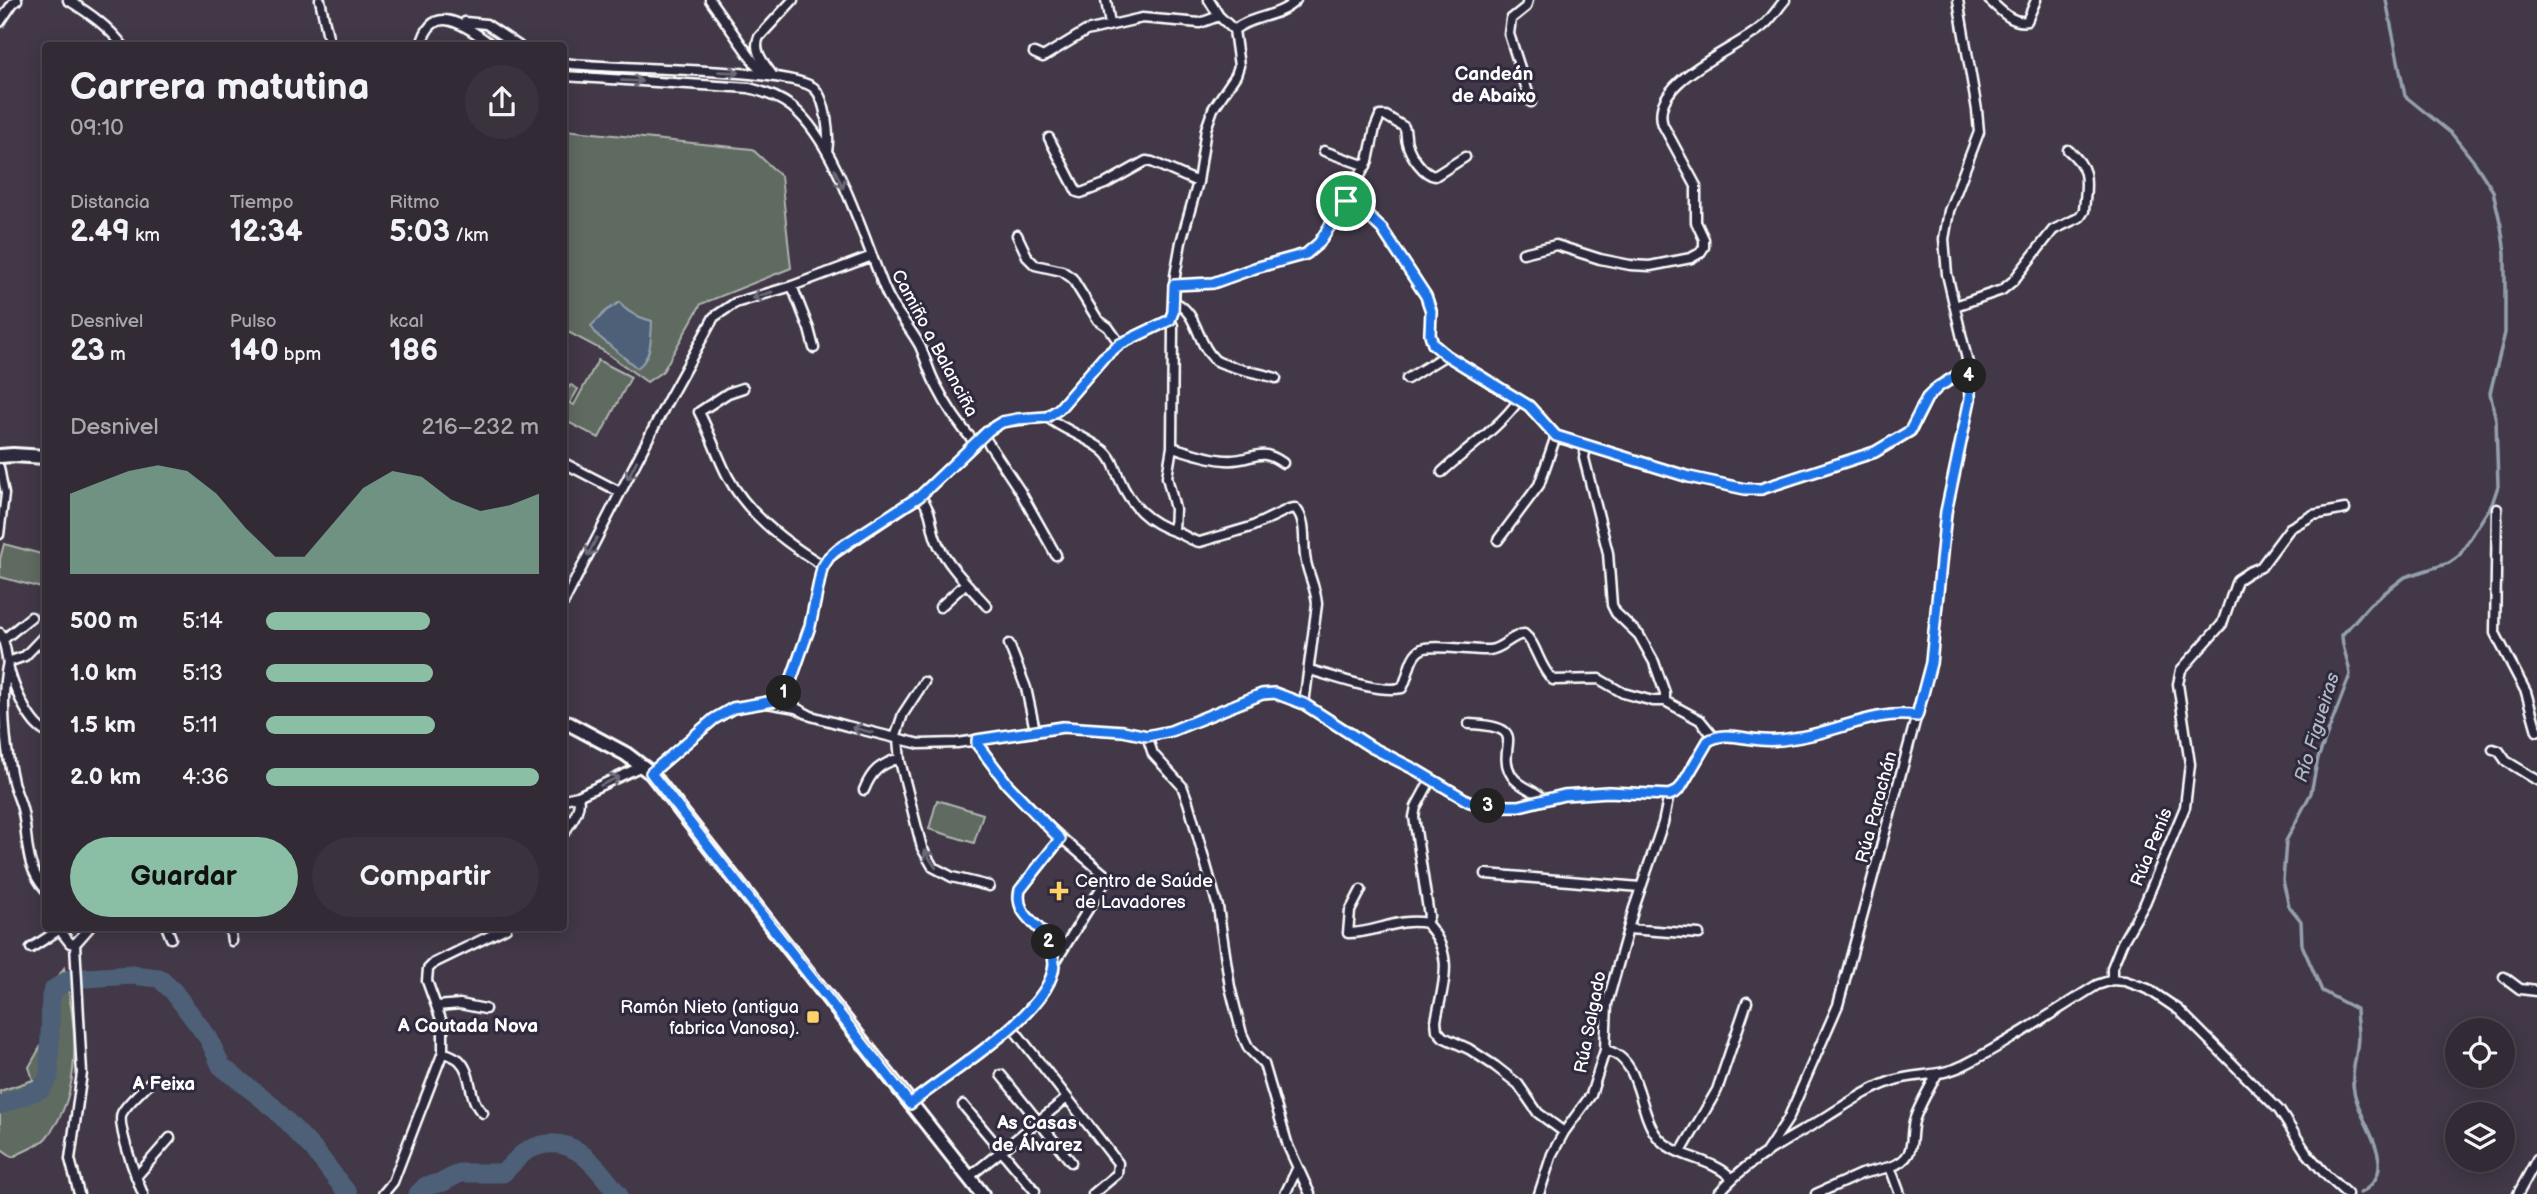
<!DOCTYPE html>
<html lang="es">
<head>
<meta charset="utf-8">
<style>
	:root { --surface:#322a35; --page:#3a323d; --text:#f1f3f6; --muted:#a8a7ad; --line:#4d4650; --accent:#8abfa5 }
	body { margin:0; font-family:"Balsamiq Sans",sans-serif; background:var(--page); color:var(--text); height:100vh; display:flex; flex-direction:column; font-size:26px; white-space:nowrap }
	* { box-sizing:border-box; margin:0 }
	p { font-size:23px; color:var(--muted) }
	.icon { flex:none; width:38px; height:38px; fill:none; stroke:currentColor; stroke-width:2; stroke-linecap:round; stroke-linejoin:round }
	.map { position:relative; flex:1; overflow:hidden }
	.sheet { position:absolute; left:42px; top:42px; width:525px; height:889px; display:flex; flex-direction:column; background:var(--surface); border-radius:7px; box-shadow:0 4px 18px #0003,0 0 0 2px var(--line) }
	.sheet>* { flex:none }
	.fabs { position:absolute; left:2445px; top:1018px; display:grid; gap:14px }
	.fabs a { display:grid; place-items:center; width:70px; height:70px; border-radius:50%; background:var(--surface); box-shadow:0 4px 18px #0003,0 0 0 2px var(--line); font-size:35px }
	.pin { position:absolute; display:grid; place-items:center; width:60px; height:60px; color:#fff; margin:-30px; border:4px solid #fff; border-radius:50%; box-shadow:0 2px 7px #0007 }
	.km { position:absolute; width:35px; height:35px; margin:-18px; border-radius:50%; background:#222; color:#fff; font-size:19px; line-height:35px; text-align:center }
	.round { display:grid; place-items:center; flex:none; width:74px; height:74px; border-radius:37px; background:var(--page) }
	.headline { display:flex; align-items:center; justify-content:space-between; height:119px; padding:0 28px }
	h1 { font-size:38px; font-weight:700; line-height:52px }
	.stats { display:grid; grid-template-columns:repeat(3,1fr); gap:10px; height:119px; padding:7px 28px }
	.stats div { display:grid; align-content:center }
	.stats b { font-size:30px; font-weight:700 }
	.stats small { font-size:19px; font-weight:400 }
	.stats p { font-size:19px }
	.chart { height:196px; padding:14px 28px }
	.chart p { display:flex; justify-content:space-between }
	.chart svg { width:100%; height:126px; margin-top:7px; fill:var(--accent); opacity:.7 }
	.primary-button { display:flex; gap:14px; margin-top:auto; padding:14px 28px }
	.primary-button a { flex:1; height:80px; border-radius:42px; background:var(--accent); color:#111; font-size:28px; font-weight:700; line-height:80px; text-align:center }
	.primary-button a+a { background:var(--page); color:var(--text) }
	ul { padding:0 28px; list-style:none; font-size:23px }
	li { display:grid; grid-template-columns:112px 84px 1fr; align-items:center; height:52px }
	li i { height:18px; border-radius:9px; background:var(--accent) }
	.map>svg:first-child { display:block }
	.green { fill:#5f6b60; stroke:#afb5b0; stroke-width:2 }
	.water { fill:#4e6178; stroke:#95a0ae; stroke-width:2 }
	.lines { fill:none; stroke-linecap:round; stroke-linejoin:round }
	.stream { stroke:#95a0ae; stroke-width:3.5 }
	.river { stroke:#4e6178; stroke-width:19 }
	.pedestrian-casing { stroke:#fff; stroke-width:11 }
	.minor-casing { stroke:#fff; stroke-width:13 }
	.secondary-casing { stroke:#fff; stroke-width:18 }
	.pedestrian { stroke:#2f2a3d; stroke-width:6 }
	.minor { stroke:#2f2a3d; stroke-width:8 }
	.secondary { stroke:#2f2a3d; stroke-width:12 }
	.oneway { stroke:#6d6a77 }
	.route-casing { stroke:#fff; stroke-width:14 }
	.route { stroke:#1a73e8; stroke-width:9 }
	.poi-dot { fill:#ffd166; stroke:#2f2a3d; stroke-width:2.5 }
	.labels { text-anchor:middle; stroke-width:6; stroke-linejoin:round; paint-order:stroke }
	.street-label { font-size:18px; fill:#fff; stroke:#2f2a3d }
	.poi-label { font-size:18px; fill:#fff; stroke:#2f2a3d; text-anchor:start }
	.neighbourhood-label { font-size:19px; font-weight:bold; fill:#fff; stroke:#2f2a3d }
	.water-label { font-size:19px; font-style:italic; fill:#afb8c2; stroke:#2f2a3d }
</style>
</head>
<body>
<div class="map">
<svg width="2537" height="1194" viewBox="0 0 2537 1194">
	<rect width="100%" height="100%" fill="#423847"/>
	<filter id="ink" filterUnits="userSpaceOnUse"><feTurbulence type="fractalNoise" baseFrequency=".0143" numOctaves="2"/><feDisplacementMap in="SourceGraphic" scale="14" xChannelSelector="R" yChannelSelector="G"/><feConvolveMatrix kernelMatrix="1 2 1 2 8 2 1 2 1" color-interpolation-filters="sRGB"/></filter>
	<g filter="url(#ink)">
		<path class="green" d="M564 130 752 149 781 176 791 268 701 304 663 371 647 382 602 350 564 330Z
			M598 360 631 377 599 438 566 421 564 424V392L571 385 578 389 570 403 574 405Z
			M4 544 45 555V589L0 577V559Z
			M937 800 983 814 974 843 929 829Z
			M64 968C76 1022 85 1092 46 1138 39 1146 23 1151 13 1157L0 1148V1091L33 1080 29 1067 42 1044 43 1000Z"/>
		<path class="water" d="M620 302C625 313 641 318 652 321 651 338 652 358 637 368L597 335 591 326 606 311Z"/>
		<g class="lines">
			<path class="stream" d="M2360 1193C2404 1169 2359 1124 2354 1091 2350 1073 2358 1054 2358 1036 2358 1027 2356 1018 2356 1009L2322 991 2302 945 2301 921 2289 906 2283 881 2286 841 2311 793 2318 758 2350 675C2349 660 2342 650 2342 635L2370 604 2405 577 2449 563 2459 556 2492 504 2498 486 2496 420 2490 393 2505 333V253L2501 226 2493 191 2475 163 2452 134 2405 96 2386 0"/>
			<path class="river" d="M0 1105 41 1089 49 1077 51 996 54 989 70 979 132 975 159 978 173 991 209 1039 221 1066 273 1107 315 1151 348 1194
				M418 1194 426 1186 443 1182 460 1173H503C511 1166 519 1155 528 1150 571 1129 594 1164 618 1194"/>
			<g class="pedestrian-casing">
				<path id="pedestrian" d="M0 467 5 494 0 535"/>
			</g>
			<g class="minor-casing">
				<path id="minor" d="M68 0C89 13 108 26 123 46
					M320 0 330 46
					M710 0 763 75
					M1106 0 1110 25
					M1209 0 1219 16 1234 30
					M1528 0 1526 7 1511 19 1509 34 1531 102
					M1989 0C2000 9 2011 24 2027 21L2036 0
					M0 22 13 3 17 0
					M465 22 486 24 519 46
					M421 46C432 0 465 25 493 46
					M1034 53 1043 57 1086 31 1142 18 1200 23 1219 16
					M564 63C606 70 795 67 815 89 826 100 830 137 827 151
					M564 76 749 88C765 92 779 97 792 107 836 142 864 240 886 292 894 311 910 327 920 346 926 359 929 373 936 385 947 407 959 425 975 443
					M773 76C765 64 752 51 759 37L793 0
					M1049 138 1077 192 1081 193 1105 184 1146 161 1152 162 1198 182
					M1324 151 1366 166
					M1346 201 1368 161 1375 128 1380 116H1386L1404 127C1407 133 1405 137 1407 143 1410 155 1424 175 1435 176L1465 157
					M1017 235 1028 258 1035 265 1062 271 1072 278 1098 320 1108 327 1120 344
					M1523 253 1556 245 1600 259 1630 265 1650 266 1691 258 1700 253 1704 247V239L1696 222V186L1663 125C1648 80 1737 50 1764 25 1772 18 1778 8 1785 0
					M1174 285 1213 283 1255 268 1306 254 1319 243 1346 201 1367 215 1382 229 1426 296 1431 311 1430 334 1433 344 1446 355 1529 406 1556 436 1689 477 1745 489H1761L1875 452 1911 431 1927 398 1938 387 1969 368
					M792 286 809 329 814 348
					M1174 302C1198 312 1196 342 1214 359 1221 366 1263 374 1276 378
					M1955 306 2002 290 2013 281 2053 230 2080 217 2084 211C2086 183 2092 170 2068 150
					M1170 320 1173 326 1172 447 1167 477 1175 509 1174 531
					M1407 379 1446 355
					M743 388 728 393 699 412C710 433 717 456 728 477 748 515 787 544 824 566
					M1047 417C1064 430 1086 437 1103 450 1112 457 1115 468 1119 478 1131 506 1147 522 1176 532 1185 535 1191 541 1200 542L1251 527 1289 509 1295 508C1307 520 1303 540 1305 556 1307 573 1316 587 1317 604L1304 704
					M983 435 1020 491 1056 555
					M1586 446 1584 458 1608 553 1612 605 1616 613 1639 635 1654 662 1665 693V701L1700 720 1714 737
					M1172 447C1189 452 1208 459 1226 460 1253 462 1258 445 1283 463
					M564 463 620 492
					M1442 472C1468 448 1498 429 1519 400
					M920 496C935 515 929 526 938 544 949 567 970 587 987 606
					M2497 509 2495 633 2526 692 2537 731
					M1498 540 1539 485 1556 436
					M564 602 667 402 714 317 735 303 792 286 872 256
					M940 607 966 583
					M0 633C6 644 6 653 8 665 12 683 28 724 46 732
					M4 639 31 617
					M1009 644 1026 688 1035 730
					M8 662C0 697 5 748 13 782 16 793 21 802 23 813 29 843 24 865 46 890
					M8 662 25 656 46 634
					M1310 670C1336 677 1376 693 1402 688 1409 677 1409 655 1422 649 1433 644 1474 651 1489 650 1503 649 1511 635 1524 634 1537 644 1538 666 1553 680L1599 679 1623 693 1653 701H1665
					M788 689 796 708
					M767 703 796 708 811 716 847 726 920 744 957 743 1063 727 1123 731 1147 736 1171 731 1262 694 1275 693 1304 704 1371 747 1416 770 1468 801 1483 806H1519L1564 795 1608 792 1669 795 1676 792 1681 787 1708 741C1724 731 1744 739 1761 740 1772 741 1784 740 1794 738 1835 733 1875 709 1917 716
					M1469 724C1535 727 1493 747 1512 776 1520 788 1534 789 1543 799
					M1147 736 1153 754 1182 786 1188 802 1218 907 1230 987 1242 1034 1249 1049 1264 1064 1288 1146 1310 1194
					M895 738 903 714 924 682
					M898 739 900 761 922 848 933 867 952 877 989 886
					M977 740V744L1008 785 1051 829 1104 874 1105 882 1054 964
					M2493 749 2499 751 2506 761 2537 780
					M651 773 714 719 733 708 774 701 788 689 810 626 822 568 829 557 920 496 989 430 1002 422 1047 417 1059 409 1103 358 1120 344 1170 320 1173 312 1175 276 1181 242 1198 182 1206 129 1213 109 1236 75 1239 66 1234 30C1252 15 1279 18 1296 0
					M1431 779 1416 807 1414 817 1429 916 1426 923C1456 955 1443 983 1436 1021L1437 1030 1443 1037 1469 1049 1495 1066 1518 1084 1538 1113 1564 1132
					M864 790C872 770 880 765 899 758
					M564 799 578 796 642 766
					M564 833C571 822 582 809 578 796
					M1486 874 1640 887
					M1361 890 1350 911 1348 933C1374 934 1398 917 1426 923
					M62 928 63 934 70 943 75 944
					M167 928 171 938
					M230 928 232 941
					M1628 929 1699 934
					M31 948 62 928
					M2504 977 2520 989 2537 991
					M2112 980V968L2122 943 2145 903 2185 807 2190 764 2178 684 2181 670 2222 624 2237 580 2249 572 2261 567 2290 528 2313 515 2345 509
					M437 1006 460 1004 485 1009
					M1012 1027 1118 1163 1117 1174 1093 1194
					M1605 1050C1642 1058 1637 1109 1656 1135 1672 1158 1714 1158 1731 1178
					M443 1052C448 1054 455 1057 459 1060 474 1074 467 1100 483 1113
					M1001 1075 1071 1162
					M910 1104C946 1074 1052 1013 1054 964 1054 959 1052 953 1051 948 1047 926 1013 918 1020 890L1061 839
					M963 1105 1035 1191
					M1681 1152 1717 1090 1747 1002
					M1765 1154 1788 1119 1838 1005 1931 663 1946 512 1970 399 1969 368 1947 274 1944 239 1949 211 1979 132 1977 110 1958 0
					M136 1177 170 1138
					M969 1177 1067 1098
					M79 1194 70 1159 82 1073 75 944 89 928
					M143 1194C137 1180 116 1124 122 1113 128 1102 141 1092 149 1083
					M383 1194 393 1182 443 1052V1025L427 981 428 969 434 963 506 928
					M1285 1194 1297 1169
					M1539 1194 1552 1154 1564 1132 1591 1095 1605 1050 1607 1004 1634 908 1663 823 1669 795
					M1718 1194C1747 1159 1788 1140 1826 1117 1847 1104 1868 1089 1892 1081 1916 1073 1941 1077 1964 1065 2010 1042 2053 1012 2097 985L2112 980 2125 981 2148 989 2179 1010 2279 1110 2306 1152 2326 1175 2347 1194
					M1816 1194 1861 1174 1890 1167
					M1900 1194 1890 1167C1918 1158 1909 1139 1914 1121 1919 1105 1929 1089 1937 1074
					M2518 1194 2537 1159"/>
			</g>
			<g class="secondary-casing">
				<path id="secondary" d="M0 456 13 455 46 457
					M564 721 626 754 651 773 982 1194"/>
			</g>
			<use href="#pedestrian" class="pedestrian"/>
			<use href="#minor" class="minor"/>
			<use href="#secondary" class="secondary"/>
		</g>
		<defs><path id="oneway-shaft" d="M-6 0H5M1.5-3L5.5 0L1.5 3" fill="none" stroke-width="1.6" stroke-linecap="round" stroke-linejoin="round" transform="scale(1.75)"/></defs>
		<g class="oneway">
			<use href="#oneway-shaft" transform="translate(729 72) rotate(2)"/>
			<use href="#oneway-shaft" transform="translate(632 81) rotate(2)"/>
			<use href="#oneway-shaft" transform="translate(839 179) rotate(65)"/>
			<use href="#oneway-shaft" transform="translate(762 295) rotate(163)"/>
			<use href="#oneway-shaft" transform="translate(632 470) rotate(117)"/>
			<use href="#oneway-shaft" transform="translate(592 547) rotate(117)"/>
			<use href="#oneway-shaft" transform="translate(862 730) rotate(-166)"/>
			<use href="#oneway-shaft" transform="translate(610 781) rotate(-25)"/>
			<use href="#oneway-shaft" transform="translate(930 859) rotate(-123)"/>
		</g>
	</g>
	<g class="lines" filter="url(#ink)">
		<g class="route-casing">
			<path id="route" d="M1346 201 1367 215 1382 229 1426 296 1431 311 1430 334 1433 344 1446 355 1529 406 1556 436 1689 477 1745 489H1761L1875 452 1910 431 1927 398 1938 387 1969 368 1970 399 1946 512 1931 663 1917 716C1875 709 1836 733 1794 738 1784 740 1772 741 1761 740 1744 739 1724 731 1708 741L1681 787 1676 792 1669 795 1608 792 1564 795 1519 806H1483L1468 801 1416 770 1371 747 1304 704 1275 693 1262 694 1171 731 1147 736 1123 731 1063 727 977 740V744L1008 785 1060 839 1020 890C1013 918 1047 926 1051 948 1052 953 1054 959 1054 964 1052 1013 946 1074 910 1104L651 773 714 719 733 708 774 701 788 689 810 626 822 568 829 557 838 549 920 496 989 430 1002 422 1017 419 1047 417 1059 409 1103 358 1120 344 1170 320 1173 312 1174 285 1213 283 1255 268 1306 254 1319 243Z"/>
		</g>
		<use href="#route" class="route"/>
	</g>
	<g class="poi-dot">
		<path d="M1055.5 880.5h7v7h7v7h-7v7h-7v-7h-7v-7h7z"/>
		<rect x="806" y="1010" width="14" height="14" rx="3.5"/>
	</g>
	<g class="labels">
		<g class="street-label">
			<text transform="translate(935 343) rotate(62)" y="6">Camiño a Balanciña</text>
			<text transform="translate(1876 807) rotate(-75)" y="6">Rúa Parachán</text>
			<text transform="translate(2151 847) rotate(-68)" y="6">Rúa Penís</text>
			<text transform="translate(1590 1022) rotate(-79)" y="6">Rúa Salgado</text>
		</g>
		<g class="poi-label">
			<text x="1075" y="887">Centro de Saúde<tspan x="1075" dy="21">de Lavadores</tspan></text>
			<text x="799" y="1013" text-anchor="end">Ramón Nieto (antigua<tspan x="799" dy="21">fabrica Vanosa).</tspan></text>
		</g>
		<g class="neighbourhood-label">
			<text x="1494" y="80">Candeán<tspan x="1494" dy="22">de Abaixo</tspan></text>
			<text x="468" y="1032">A Coutada Nova</text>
			<text x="164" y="1090">A Feixa</text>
			<text x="1037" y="1129">As Casas<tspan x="1037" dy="22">de Álvarez</tspan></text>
		</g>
		<g class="water-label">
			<text transform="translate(2316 727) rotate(-73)" y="7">Río Figueiras</text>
		</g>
	</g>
</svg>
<div class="fabs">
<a><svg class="icon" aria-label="locate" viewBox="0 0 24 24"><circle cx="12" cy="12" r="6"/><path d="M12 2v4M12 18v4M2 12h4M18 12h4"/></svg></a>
<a><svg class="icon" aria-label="layers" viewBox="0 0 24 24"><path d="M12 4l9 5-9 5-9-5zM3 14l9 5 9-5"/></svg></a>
</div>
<div class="pin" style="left:1346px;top:201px;background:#1e9e55"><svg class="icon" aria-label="arrive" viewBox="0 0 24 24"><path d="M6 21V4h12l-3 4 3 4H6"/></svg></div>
<b class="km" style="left:784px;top:693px">1</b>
<b class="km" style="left:1049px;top:942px">2</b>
<b class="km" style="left:1488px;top:806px">3</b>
<b class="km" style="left:1969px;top:376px">4</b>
<section class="sheet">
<div class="headline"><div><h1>Carrera matutina</h1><p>09:10</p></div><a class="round"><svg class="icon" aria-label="share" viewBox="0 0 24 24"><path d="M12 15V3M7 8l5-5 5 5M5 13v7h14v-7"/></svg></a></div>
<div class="stats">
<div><p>Distancia</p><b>2.49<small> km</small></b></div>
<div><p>Tiempo</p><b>12:34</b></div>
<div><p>Ritmo</p><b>5:03<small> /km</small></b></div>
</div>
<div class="stats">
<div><p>Desnivel</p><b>23<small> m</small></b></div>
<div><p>Pulso</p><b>140<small> bpm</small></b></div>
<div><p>kcal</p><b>186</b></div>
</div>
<div class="chart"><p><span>Desnivel</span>216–232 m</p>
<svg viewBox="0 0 160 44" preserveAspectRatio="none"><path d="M0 44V16L10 12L20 8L30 6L40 8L50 16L60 28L70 38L80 38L90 26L100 14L110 8L120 10L130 18L140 22L150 20L160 16V44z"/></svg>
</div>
<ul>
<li><b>500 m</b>5:14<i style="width:60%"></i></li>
<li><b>1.0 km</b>5:13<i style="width:61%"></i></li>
<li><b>1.5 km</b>5:11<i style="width:62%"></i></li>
<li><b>2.0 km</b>4:36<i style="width:100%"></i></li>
</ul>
<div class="primary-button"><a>Guardar</a><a>Compartir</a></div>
</section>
</div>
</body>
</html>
